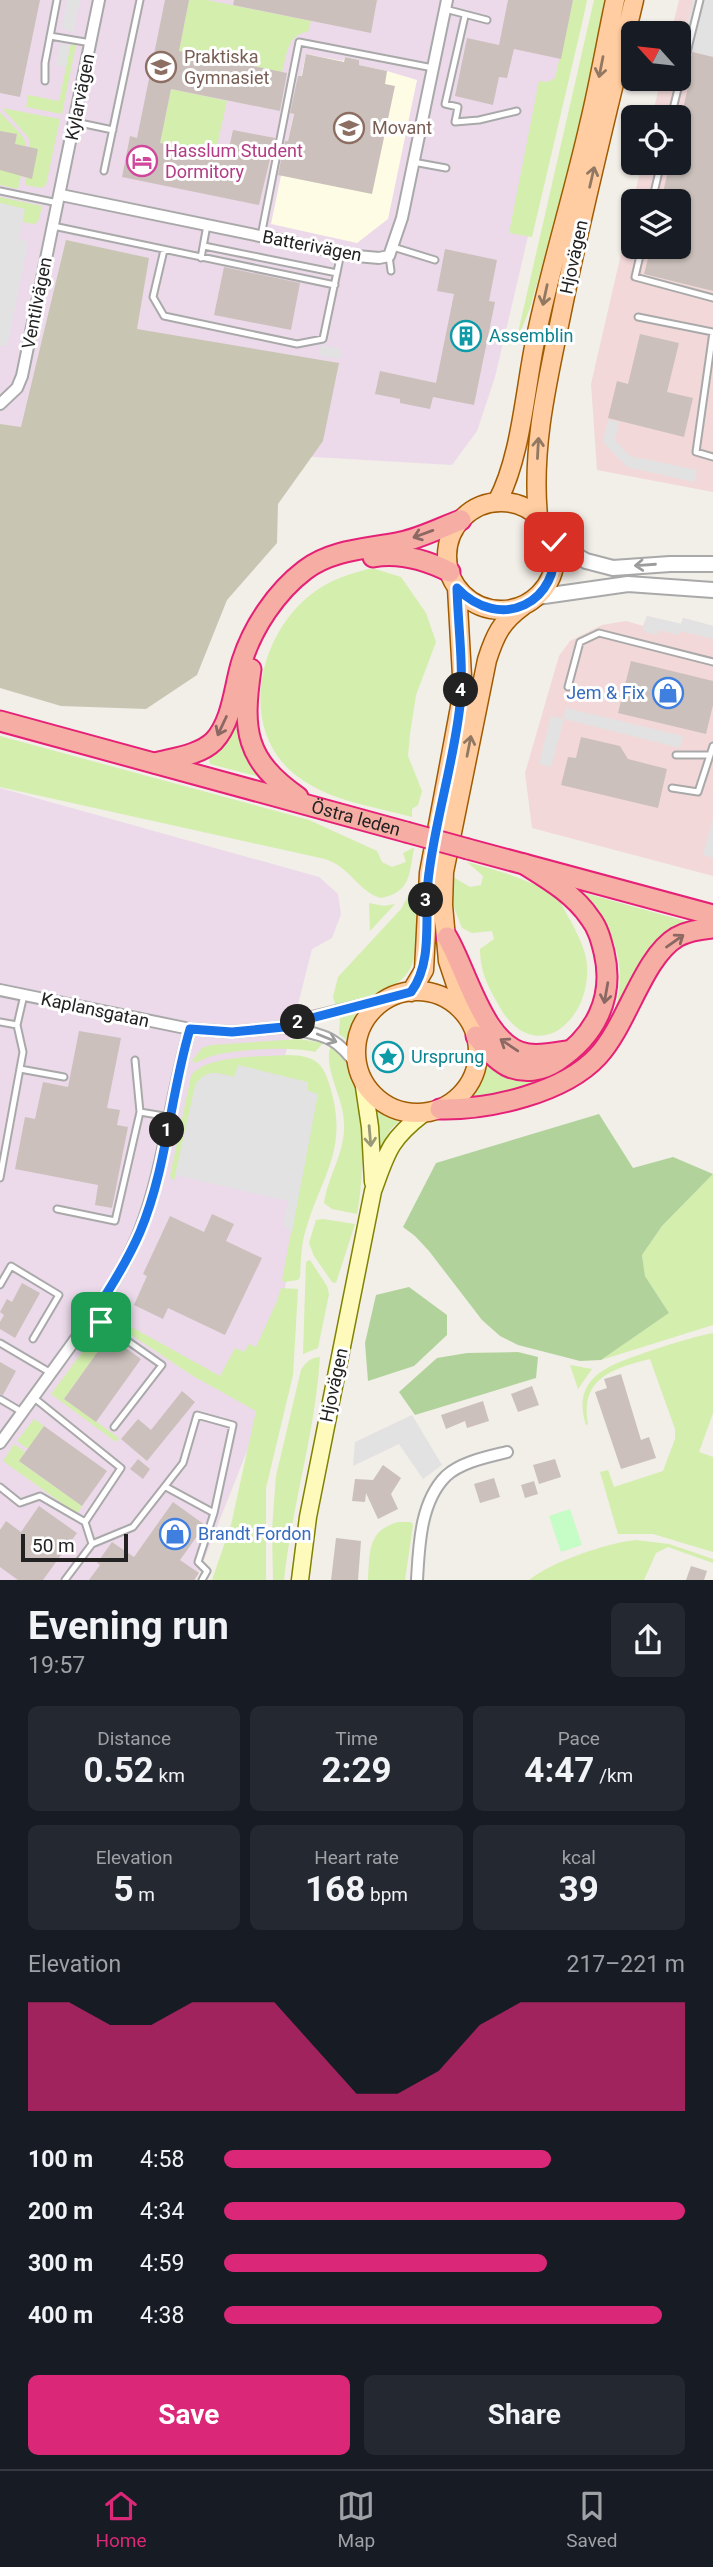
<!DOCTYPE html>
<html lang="en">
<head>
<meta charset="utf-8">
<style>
	:root { --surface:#171b24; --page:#242831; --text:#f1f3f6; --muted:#9ea1a6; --line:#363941; --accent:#db2777 }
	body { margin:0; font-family:Roboto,sans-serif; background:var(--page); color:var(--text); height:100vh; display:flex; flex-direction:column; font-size:26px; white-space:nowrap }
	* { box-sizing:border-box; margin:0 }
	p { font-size:23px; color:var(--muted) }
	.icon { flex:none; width:38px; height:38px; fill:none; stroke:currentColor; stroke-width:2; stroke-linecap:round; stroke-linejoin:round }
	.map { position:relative; height:1580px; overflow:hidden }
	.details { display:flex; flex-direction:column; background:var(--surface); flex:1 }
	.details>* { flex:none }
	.needle { width:46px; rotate:297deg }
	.fabs { position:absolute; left:621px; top:21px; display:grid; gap:14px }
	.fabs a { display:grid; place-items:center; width:70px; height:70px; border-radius:10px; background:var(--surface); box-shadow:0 2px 5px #0004; font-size:35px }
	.scale { position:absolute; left:21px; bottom:18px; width:107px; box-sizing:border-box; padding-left:7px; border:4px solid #222; border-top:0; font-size:19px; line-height:24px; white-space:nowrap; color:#222; -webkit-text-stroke:5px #fff; paint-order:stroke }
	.pin { position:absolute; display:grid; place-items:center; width:60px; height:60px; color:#fff; margin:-30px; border-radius:14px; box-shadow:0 4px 10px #0006 }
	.km { position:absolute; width:35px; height:35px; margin:-18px; border-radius:50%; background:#222; color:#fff; font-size:19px; line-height:35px; text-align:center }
	.round { display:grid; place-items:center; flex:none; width:74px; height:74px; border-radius:10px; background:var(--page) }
	.overview { display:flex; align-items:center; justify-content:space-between; height:119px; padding:0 28px }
	h1 { font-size:38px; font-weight:700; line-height:52px }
	.stats { display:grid; grid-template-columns:repeat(3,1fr); gap:10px; height:119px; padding:7px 28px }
	.stats div { display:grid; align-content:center; border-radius:10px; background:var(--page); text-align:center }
	.stats b { font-size:35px; font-weight:700 }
	.stats small { font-size:19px; font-weight:400 }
	.stats p { font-size:19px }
	.chart { height:196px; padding:14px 28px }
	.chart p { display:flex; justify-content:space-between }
	.chart svg { width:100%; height:126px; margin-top:7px; fill:var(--accent); opacity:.7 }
	.primary-button { display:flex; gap:14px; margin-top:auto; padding:14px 28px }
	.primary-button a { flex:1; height:80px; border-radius:10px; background:var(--accent); color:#fff; font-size:28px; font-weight:700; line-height:80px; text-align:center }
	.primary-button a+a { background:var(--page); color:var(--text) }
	ul { padding:0 28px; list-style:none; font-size:23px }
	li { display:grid; grid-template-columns:112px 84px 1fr; align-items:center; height:52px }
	li i { height:18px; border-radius:9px; background:var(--accent) }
	.menu { display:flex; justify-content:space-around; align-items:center; height:98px; border-top:2px solid var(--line); background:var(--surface); font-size:19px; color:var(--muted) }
	.menu a { display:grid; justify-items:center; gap:4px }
	.menu .selected { color:var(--accent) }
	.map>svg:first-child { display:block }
	.commercial { fill:#f3d8d9; fill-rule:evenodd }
	.industrial { fill:#ecdaea }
	.education { fill:#fffce5 }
	.construction { fill:#c8c6b3 }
	.grass { fill:#d3eead }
	.forest { fill:#b1d39b }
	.park { fill:#c6fcc5 }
	.parking { fill:#e2e2e2 }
	.building { fill:#cbc0bb }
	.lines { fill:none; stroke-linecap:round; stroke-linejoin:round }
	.service-casing { stroke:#a9a9a9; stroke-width:9 }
	.minor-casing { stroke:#a9a9a9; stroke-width:14 }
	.tertiary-casing { stroke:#a9a9a9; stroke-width:18 }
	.secondary-casing { stroke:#808200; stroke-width:19 }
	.primary-casing { stroke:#a05b00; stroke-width:21 }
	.trunk-casing { stroke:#e52177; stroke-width:23 }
	.service { stroke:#fff; stroke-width:5 }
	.minor { stroke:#fff; stroke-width:10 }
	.tertiary { stroke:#fff; stroke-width:14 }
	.secondary { stroke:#fdfabc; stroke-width:16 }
	.primary { stroke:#ffcda1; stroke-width:18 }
	.trunk { stroke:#f6aea4; stroke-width:19 }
	.trunk-bridge-casing { stroke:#e52177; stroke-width:23; stroke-linecap:butt }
	.trunk-bridge { stroke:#f6aea4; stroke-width:19 }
	.oneway { stroke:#907862 }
	.oneway2 { stroke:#8c6863 }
	.oneway3 { stroke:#9c9c9c }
	.oneway4 { stroke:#9a9977 }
	.route-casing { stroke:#fff; stroke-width:14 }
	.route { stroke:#1a73e8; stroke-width:9 }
	.labels { text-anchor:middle; stroke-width:6; stroke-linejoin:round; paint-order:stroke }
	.education-label { font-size:18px; fill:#785e54; stroke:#fff; text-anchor:start }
	.street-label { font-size:18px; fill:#222; stroke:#fff }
	.hotel-label { font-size:18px; fill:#b23c85; stroke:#fff; text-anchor:start }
	.culture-label { font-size:18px; fill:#0d838f; stroke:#fff; text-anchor:start }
	.shop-label { font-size:18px; fill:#366cbe; stroke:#fff; text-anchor:end }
</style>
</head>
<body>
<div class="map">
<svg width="713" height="1580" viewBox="0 0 713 1580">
	<rect width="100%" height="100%" fill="#f2eee8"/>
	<path class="commercial" d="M679 0H713V492L597 470 591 384 642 163H679V117H652L661 79H679V33H671ZM634 201H679V247H634Z
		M647 616 681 624 683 618 713 626V876L532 828 525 773 559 656 570 641 602 625 626 621 643 626Z"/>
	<path class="industrial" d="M0 0H579L564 83 495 377 477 431 452 465 0 439Z
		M0 788 319 877 338 894 341 914 332 938 312 949 281 1072 321 1082 264 1408 196 1580H0Z"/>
	<path class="education" d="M306 54 343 61 345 57 359 60V65L387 71 417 80 388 219 357 243 271 224Z"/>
	<path class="construction" d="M66 240 149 258 137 329 339 363 323 441 278 504 277 543 227 600 197 675 146 709 61 706 0 688V424L21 427Z"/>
	<path class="grass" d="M189 0H207L311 21 308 32C287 34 287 55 282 72L179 51Z
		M573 0H587L583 19 532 237 509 233 539 81 548 82 555 78Z
		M594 0H604L595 54 570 163 531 305 515 346Z
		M71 43 76 45 62 114 26 107 28 95 59 101Z
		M171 89 227 101 217 146 205 144 203 152 160 143Z
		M2 108 60 119 46 185 41 188 25 185 30 143 28 137Z
		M0 112C26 142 33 134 17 174L21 176 18 189 0 185V170L9 172 17 135 0 131Z
		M0 197 42 206 38 222 34 224 22 222 25 209 0 203Z
		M372 568 401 577 426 613 436 642 416 695 410 734 408 756 422 791 418 805 412 809V817C372 806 324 800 292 772 237 724 260 632 313 593 331 579 350 574 372 568Z
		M236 708 258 774 256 776 210 764 209 759 218 750Z
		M0 736 309 820 377 851 382 862 392 867 406 862 403 853 413 848H414C409 874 411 892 381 898 357 891 351 867 325 859L0 787Z
		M467 862C489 868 540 882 556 897 562 902 566 914 570 920 577 933 586 950 587 965 591 1023 533 1069 498 1004 487 985 480 970 480 949L494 939 492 931 472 933 462 928 453 905V877L470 887 481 885 483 876Z
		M413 887 418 889C417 974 422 983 336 1006L333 997 338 977 401 909Z
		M577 891 692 923 669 934 659 943C626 994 607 1060 546 1083 521 1092 493 1095 467 1100L482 1074 485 1061C501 1076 517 1080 539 1078 597 1073 630 1006 617 953 611 928 596 908 577 891Z
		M369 903 384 906 395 904 370 931Z
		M359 1013 348 1041 339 1034 340 1018Z
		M299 1039 323 1043 315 1052C291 1046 241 1049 216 1055 209 1056 202 1060 195 1063L192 1061 202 1048 211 1045Z
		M331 1046C370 1074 365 1171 357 1214L332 1209 324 1203C329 1171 349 1149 343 1113 340 1093 323 1064 331 1046Z
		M288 1055C314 1056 323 1061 330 1087 349 1149 322 1174 306 1229 301 1244 301 1261 300 1277L298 1280 284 1282 282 1280 317 1094 238 1066 235 1077 217 1073 207 1074 195 1087 174 1181 170 1176 191 1076C205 1054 264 1057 288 1055Z
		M373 1107 400 1120 390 1130 377 1159Z
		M713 1174V1325L601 1360 669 1313 645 1276 642 1255 662 1226Z
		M323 1219 355 1224 336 1283 332 1282 314 1256 309 1243 316 1220Z
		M310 1260 327 1286 329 1294 318 1348 303 1354 306 1262Z
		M281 1288 298 1289 293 1375 266 1488V1580H212L231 1525 256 1411 193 1376 106 1318 108 1314 220 1376 235 1348 244 1352 249 1344 256 1347 277 1301Z
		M713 1333V1413L699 1452 713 1457V1552L653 1534H618L600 1472 608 1470 614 1487 663 1471 675 1439V1429L650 1359C614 1368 579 1378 588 1424L586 1425C570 1375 613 1364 650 1351 671 1344 692 1337 713 1333Z
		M89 1343 99 1350 64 1399 119 1438 116 1442 51 1394Z
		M320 1357C315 1435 292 1504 284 1580H273L272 1530 276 1476 301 1370C306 1362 310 1358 320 1357Z
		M570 1365 592 1369 578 1389Z
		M34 1419 44 1426 28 1449 17 1441Z
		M14 1444 25 1452 20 1462 82 1506 77 1514 3 1461Z
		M398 1522H411L413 1525 405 1580H368C370 1552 367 1531 398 1522Z
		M635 1540 669 1544 713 1559V1563L668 1547 656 1553 644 1580H529C554 1561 604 1544 635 1540Z"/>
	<path class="forest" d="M599 1114 633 1168 673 1157 713 1174 662 1226 642 1255 645 1276 669 1313 601 1360 580 1361 518 1345 500 1336 482 1320 429 1251 415 1236 403 1227 436 1163Z
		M409 1287 447 1315V1335L414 1366 368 1381 365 1343 376 1295Z
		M518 1352 538 1357 536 1378 415 1415 399 1392 437 1358 467 1353Z"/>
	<path class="park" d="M570 1509 582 1545 561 1552 549 1516Z"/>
	<path class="parking" d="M67 0H80L73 34 62 27Z
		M693 0H713V57L682 49Z
		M60 43 70 46 66 67 56 65Z
		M0 203 25 209 19 239 28 242 7 347 0 345Z
		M321 345 342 349 340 359 319 355Z
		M608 420 619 422 615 440 630 456 697 470 694 482 627 467 603 442Z
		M647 616 681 624 683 618 713 626V639L680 631 679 635 659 630 657 635 643 631Z
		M566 708 683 736 680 748 564 719 551 767 539 764 551 716 563 719Z
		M713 818V858L703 855Z
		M238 1065 308 1082V1091L318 1094 292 1232 283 1225 288 1201 175 1175 196 1083 203 1076 212 1073 234 1077Z
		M412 1415 442 1465 423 1479 399 1444 353 1466 355 1442Z"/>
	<path class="building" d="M0 0H40L20 97 0 93Z
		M165 0H189L179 51 287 73 280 111 171 89 160 143 227 157 233 130 275 138 259 205 122 177 130 136 137 138Z
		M234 0H377L371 33 233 5Z
		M508 0H573L561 59 514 49 507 78 499 77 493 105 455 96 467 38 499 45Z
		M692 52 713 57V291L644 274 651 247H679V201H661L670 163H679V126L688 87 684 86Z
		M306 54 344 62 345 57 359 60V65L387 71 385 84 395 86 372 194 278 175 285 141H288L294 114 290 113 298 76H302Z
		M0 131 17 134 15 144 38 149 32 179 0 170Z
		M445 249 497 260 489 301 495 302 474 405 433 397 430 409 400 403V399L375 394 380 371 436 383 454 294 437 291Z
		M224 267 300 283 291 330 214 315Z
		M640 334 679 343 667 392 693 398 684 437 608 418 617 381 628 384Z
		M631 661 713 681V705L706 734 618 713Z
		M581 737 620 746 628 759 667 769 658 808 561 785 568 757 576 758Z
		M79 1031 121 1038 107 1108 120 1110 117 1125 128 1127 112 1208 95 1205 98 1185 15 1169 25 1117 35 1119 43 1082 68 1087Z
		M212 1214 234 1224 226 1241 262 1258 225 1335 168 1308 163 1319 134 1305 147 1276 143 1274 170 1216 204 1232Z
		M22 1283 40 1293 15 1338 0 1329V1322L4 1315 0 1312 7 1299 12 1302Z
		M109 1336 141 1359 96 1422 64 1399Z
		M0 1362 16 1371 3 1395 0 1394Z
		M621 1374 641 1440 649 1437 656 1458 621 1469 595 1392 607 1388 604 1379Z
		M532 1386 539 1405 518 1412 511 1394Z
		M182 1391 195 1402 147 1461 121 1439 138 1419 151 1430Z
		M483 1401 489 1421 467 1428 465 1421 446 1429 441 1415Z
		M44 1426 107 1471 82 1506 19 1461Z
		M138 1459 150 1469 143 1479 130 1469Z
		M555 1459 561 1477 539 1484 533 1465Z
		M383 1465 401 1478 391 1494 398 1509 378 1519 366 1493 365 1502 352 1501 355 1479 373 1480Z
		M494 1478 500 1497 480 1503 474 1484Z
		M534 1481 538 1494 525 1498 521 1485Z
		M173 1502 205 1525 180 1560 199 1573 194 1580H89L100 1565 97 1563 112 1542 134 1557Z
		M39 1506 77 1533 43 1580H18L0 1567V1530L6 1521 21 1532Z
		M336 1538 361 1541 358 1580H331Z
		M691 1566 707 1571 704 1580H686Z"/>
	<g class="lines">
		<g class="service-casing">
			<path id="service" d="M445 9 487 20
				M465 16 445 104 458 107 455 122 479 120 517 111
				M50 36 91 43
				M45 81V63L57 0
				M671 117 700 0
				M75 122 113 130
				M413 162 446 168
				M104 171 140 0
				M0 191 58 203
				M652 201 661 163
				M53 226 335 285
				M261 236 299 42 433 68
				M204 246 337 273
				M393 247 435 260
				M642 247 635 277 713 298
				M164 250 153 297 164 316 297 344 323 339 341 253
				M389 256 391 271
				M201 258 207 225
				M638 317 713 332 696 452 713 457
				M568 687 580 642 599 633 713 662
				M676 755H710
				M672 788 698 792 713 746
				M0 1022 17 1025 24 995
				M20 1069 64 1077
				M140 1112 170 1117
				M0 1178 23 1052 17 1025
				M57 1209 115 1221 140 1112 135 1060
				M0 1285 11 1266 59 1295 33 1339
				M92 1316 162 1365 114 1427
				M0 1343 51 1373
				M33 1397 121 1468 85 1522
				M0 1399 22 1412
				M0 1487 20 1503 40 1496 85 1522 92 1544 65 1580
				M166 1487 214 1513
				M92 1544 133 1527 183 1463 197 1415 233 1425 214 1513 198 1562 207 1571 202 1580"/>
		</g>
		<g class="minor-casing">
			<path id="minor" d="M61 195 357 256 379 258 389 256 402 218 447 0
				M0 404 17 388 22 376 99 0
				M0 990 190 1029 232 1032 284 1027 304 1019 390 998
				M284 1027C323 1036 334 1033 358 1067
				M0 1443C24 1410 48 1377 72 1344 97 1308 124 1271 140 1230 165 1166 170 1095 190 1029
				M417 1580C419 1546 420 1502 446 1476 461 1462 487 1457 507 1452"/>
		</g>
		<g class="tertiary-casing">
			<path id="tertiary" d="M553 542 586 561 613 568 670 564H713
				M537 597 628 584 713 590"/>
		</g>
		<g class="secondary-casing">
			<path id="secondary" d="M363 1080 370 1127 373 1182
				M300 1580 308 1517 373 1191C387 1153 389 1140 423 1114"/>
		</g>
		<g class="primary-casing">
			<path id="primary" d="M497 502C522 456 525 385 537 332 552 262 573 195 589 125 599 84 606 42 615 0
				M447 556a54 54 0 1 1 108 0a54 54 0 1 1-108 0Z
				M538 516C531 445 549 375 563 306 584 203 610 102 634 0
				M356 1052a61 61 0 1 1 122 0a61 61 0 1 1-122 0Z
				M411 992 424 970 429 873 460 707 462 676 457 588
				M466 1015 448 961 443 905 444 872 487 660C495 635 501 622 523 606"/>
		</g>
		<g class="trunk-casing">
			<g id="trunk">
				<path d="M373 557C400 552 426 560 450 572"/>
				<path d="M251 669C242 730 245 760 298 797"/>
				<path id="s1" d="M0 721 406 832"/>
				<path d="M155 763C174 758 200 755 214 741 233 720 234 686 242 661 253 627 276 592 305 570 332 549 369 549 401 542 421 538 442 527 461 520"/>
				<path d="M468 849 713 915"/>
				<path d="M447 937C467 970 484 1048 528 1054 541 1056 554 1053 566 1051"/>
				<path d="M476 1036C485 1047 494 1059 507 1066 524 1074 542 1071 557 1061 595 1036 615 998 604 952 601 940 598 928 590 918 574 894 548 879 524 864"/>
				<path d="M440 1109C489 1110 564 1093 598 1056 627 1025 643 957 677 937 688 931 701 929 713 928"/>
			</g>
		</g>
		<use href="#service" class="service"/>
		<use href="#minor" class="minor"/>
		<use href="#tertiary" class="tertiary"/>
		<use href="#secondary" class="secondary"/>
		<use href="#primary" class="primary"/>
		<use href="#trunk" class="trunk"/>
		<g class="trunk-bridge-casing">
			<path id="trunk-bridge" d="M406 832 468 849"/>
		</g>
		<use href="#trunk-bridge" class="trunk-bridge"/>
	</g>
	<defs><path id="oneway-shaft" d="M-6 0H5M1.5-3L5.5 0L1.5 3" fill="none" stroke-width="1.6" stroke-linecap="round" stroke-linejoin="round" transform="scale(1.75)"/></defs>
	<g class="oneway">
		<use href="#oneway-shaft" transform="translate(601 67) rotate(101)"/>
		<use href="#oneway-shaft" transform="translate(592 177) rotate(-77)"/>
		<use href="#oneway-shaft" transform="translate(545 295) rotate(102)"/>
		<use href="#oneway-shaft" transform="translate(538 448) rotate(-87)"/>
		<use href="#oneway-shaft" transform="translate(469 746) rotate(-79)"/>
	</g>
	<g class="oneway2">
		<use href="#oneway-shaft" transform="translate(423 534) rotate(160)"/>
		<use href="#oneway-shaft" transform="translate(222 726) rotate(115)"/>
		<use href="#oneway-shaft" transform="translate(675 941) rotate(-35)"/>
		<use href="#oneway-shaft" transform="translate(606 993) rotate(100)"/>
		<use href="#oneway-shaft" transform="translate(509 1045) rotate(-146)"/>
	</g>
	<g class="oneway3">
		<use href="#oneway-shaft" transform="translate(645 565) rotate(176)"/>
		<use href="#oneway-shaft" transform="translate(327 1038) rotate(22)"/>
	</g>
	<use class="oneway4" href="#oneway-shaft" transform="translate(370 1136) rotate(85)"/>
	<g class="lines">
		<g class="route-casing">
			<path id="route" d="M101 1322 92 1316C110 1289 127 1262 140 1232 167 1168 170 1096 190 1029L232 1032 284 1027 304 1020 411 992C435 960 423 911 429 873 436 817 454 761 460 705 464 666 458 627 457 588 500 633 562 603 554 542"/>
		</g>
		<use href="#route" class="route"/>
	</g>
	<defs>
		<g id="school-ring" transform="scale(1.575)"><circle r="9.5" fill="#fff" stroke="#8d6e63" stroke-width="1.5"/><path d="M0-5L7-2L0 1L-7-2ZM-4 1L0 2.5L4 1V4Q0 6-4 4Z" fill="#8d6e63"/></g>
		<g id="hotel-ring" transform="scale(1.575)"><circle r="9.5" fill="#fff" stroke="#d1479c" stroke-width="1.5"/><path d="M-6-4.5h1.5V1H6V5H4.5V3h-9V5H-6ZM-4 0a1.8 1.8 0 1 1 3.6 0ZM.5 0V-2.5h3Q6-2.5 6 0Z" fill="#d1479c"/></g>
		<g id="building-ring" transform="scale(1.575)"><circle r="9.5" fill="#fff" stroke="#0f9aa8" stroke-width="1.5"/><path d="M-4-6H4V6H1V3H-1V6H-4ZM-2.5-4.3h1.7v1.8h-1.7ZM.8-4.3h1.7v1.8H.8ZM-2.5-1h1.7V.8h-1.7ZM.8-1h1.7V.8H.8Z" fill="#0f9aa8"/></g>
		<g id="shop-ring" transform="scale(1.575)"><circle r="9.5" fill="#fff" stroke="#3f7fe0" stroke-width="1.5"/><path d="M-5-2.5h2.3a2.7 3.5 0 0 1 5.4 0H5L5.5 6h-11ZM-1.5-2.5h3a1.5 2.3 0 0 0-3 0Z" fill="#3f7fe0"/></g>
		<g id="sight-ring" transform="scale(1.575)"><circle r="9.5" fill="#fff" stroke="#0f9aa8" stroke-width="1.5"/><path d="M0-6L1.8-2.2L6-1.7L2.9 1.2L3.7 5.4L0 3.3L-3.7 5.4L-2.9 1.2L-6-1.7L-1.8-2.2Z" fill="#0f9aa8"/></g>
	</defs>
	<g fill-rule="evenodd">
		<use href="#school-ring" x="161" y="67"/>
		<use href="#school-ring" x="349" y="128"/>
		<use href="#hotel-ring" x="142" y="161"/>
		<use href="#building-ring" x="466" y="336"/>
		<use href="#shop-ring" x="668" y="693"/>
		<use href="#sight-ring" x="388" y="1057"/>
		<use href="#shop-ring" x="175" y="1534"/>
	</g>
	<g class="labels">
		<g class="education-label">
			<text x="184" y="63">Praktiska<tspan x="184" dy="21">Gymnasiet</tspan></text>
			<text x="372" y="134">Movant</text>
		</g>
		<g class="street-label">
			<text transform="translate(80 97) rotate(-79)" y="6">Kylarvägen</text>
			<text transform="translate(312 246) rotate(11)" y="6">Batterivägen</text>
			<text transform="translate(574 257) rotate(-78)" y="6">Hjovägen</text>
			<text transform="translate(37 303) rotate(-79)" y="6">Ventilvägen</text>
			<text dy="6" stroke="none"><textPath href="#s1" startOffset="369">Östra leden</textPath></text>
			<text transform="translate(95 1010) rotate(12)" y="6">Kaplansgatan</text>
			<text transform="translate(334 1385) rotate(-78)" y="6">Hjovägen</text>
		</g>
		<g class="hotel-label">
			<text x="165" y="157">Hasslum Student<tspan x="165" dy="21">Dormitory</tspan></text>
		</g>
		<g class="culture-label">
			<text x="489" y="342">Assemblin</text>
			<text x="411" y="1063">Ursprung</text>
		</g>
		<g class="shop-label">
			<text x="645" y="699">Jem &amp; Fix</text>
			<text x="198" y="1540" text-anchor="start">Brandt Fordon</text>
		</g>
	</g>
</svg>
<div class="fabs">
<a><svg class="needle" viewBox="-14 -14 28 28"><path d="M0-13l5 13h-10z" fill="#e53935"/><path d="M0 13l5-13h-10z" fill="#9ea1a6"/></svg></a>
<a><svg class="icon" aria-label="locate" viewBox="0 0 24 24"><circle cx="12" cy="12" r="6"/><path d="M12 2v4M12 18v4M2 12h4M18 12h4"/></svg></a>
<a><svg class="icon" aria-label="layers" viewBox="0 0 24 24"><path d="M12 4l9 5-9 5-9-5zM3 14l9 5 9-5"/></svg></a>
</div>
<div class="scale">50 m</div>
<div class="pin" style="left:101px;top:1322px;background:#1e9e55"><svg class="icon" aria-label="arrive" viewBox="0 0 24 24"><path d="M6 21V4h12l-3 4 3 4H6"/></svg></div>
<div class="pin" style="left:554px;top:542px;background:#d93025"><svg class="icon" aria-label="check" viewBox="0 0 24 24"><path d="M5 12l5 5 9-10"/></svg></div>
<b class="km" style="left:167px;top:1130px">1</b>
<b class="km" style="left:298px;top:1022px">2</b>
<b class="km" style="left:426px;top:900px">3</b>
<b class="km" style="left:461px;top:690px">4</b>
</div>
<section class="details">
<div class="overview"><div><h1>Evening run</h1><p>19:57</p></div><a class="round"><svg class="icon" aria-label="share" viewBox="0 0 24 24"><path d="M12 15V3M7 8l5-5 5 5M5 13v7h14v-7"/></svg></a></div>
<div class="stats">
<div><p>Distance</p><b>0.52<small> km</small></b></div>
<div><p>Time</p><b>2:29</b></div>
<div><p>Pace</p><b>4:47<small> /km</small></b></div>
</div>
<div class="stats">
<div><p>Elevation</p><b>5<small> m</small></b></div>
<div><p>Heart rate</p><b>168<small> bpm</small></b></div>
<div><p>kcal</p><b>39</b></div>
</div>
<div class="chart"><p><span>Elevation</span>217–221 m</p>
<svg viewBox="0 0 160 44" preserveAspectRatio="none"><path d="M0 44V6L10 6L20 14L30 14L40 6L50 6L60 6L70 22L80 38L90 38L100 30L110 14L120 6L130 6L140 6L150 6L160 6V44z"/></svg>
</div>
<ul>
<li><b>100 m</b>4:58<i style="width:71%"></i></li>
<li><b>200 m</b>4:34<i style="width:100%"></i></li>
<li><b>300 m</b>4:59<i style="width:70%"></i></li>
<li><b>400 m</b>4:38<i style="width:95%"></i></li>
</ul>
<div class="primary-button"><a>Save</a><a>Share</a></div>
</section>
<nav class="menu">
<a class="selected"><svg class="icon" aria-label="home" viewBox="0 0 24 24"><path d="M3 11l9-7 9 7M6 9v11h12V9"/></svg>Home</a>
<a><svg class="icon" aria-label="map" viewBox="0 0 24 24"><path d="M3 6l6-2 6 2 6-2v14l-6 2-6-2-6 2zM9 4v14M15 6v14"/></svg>Map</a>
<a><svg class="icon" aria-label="saved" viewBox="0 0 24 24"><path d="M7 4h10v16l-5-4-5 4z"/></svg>Saved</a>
</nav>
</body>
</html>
